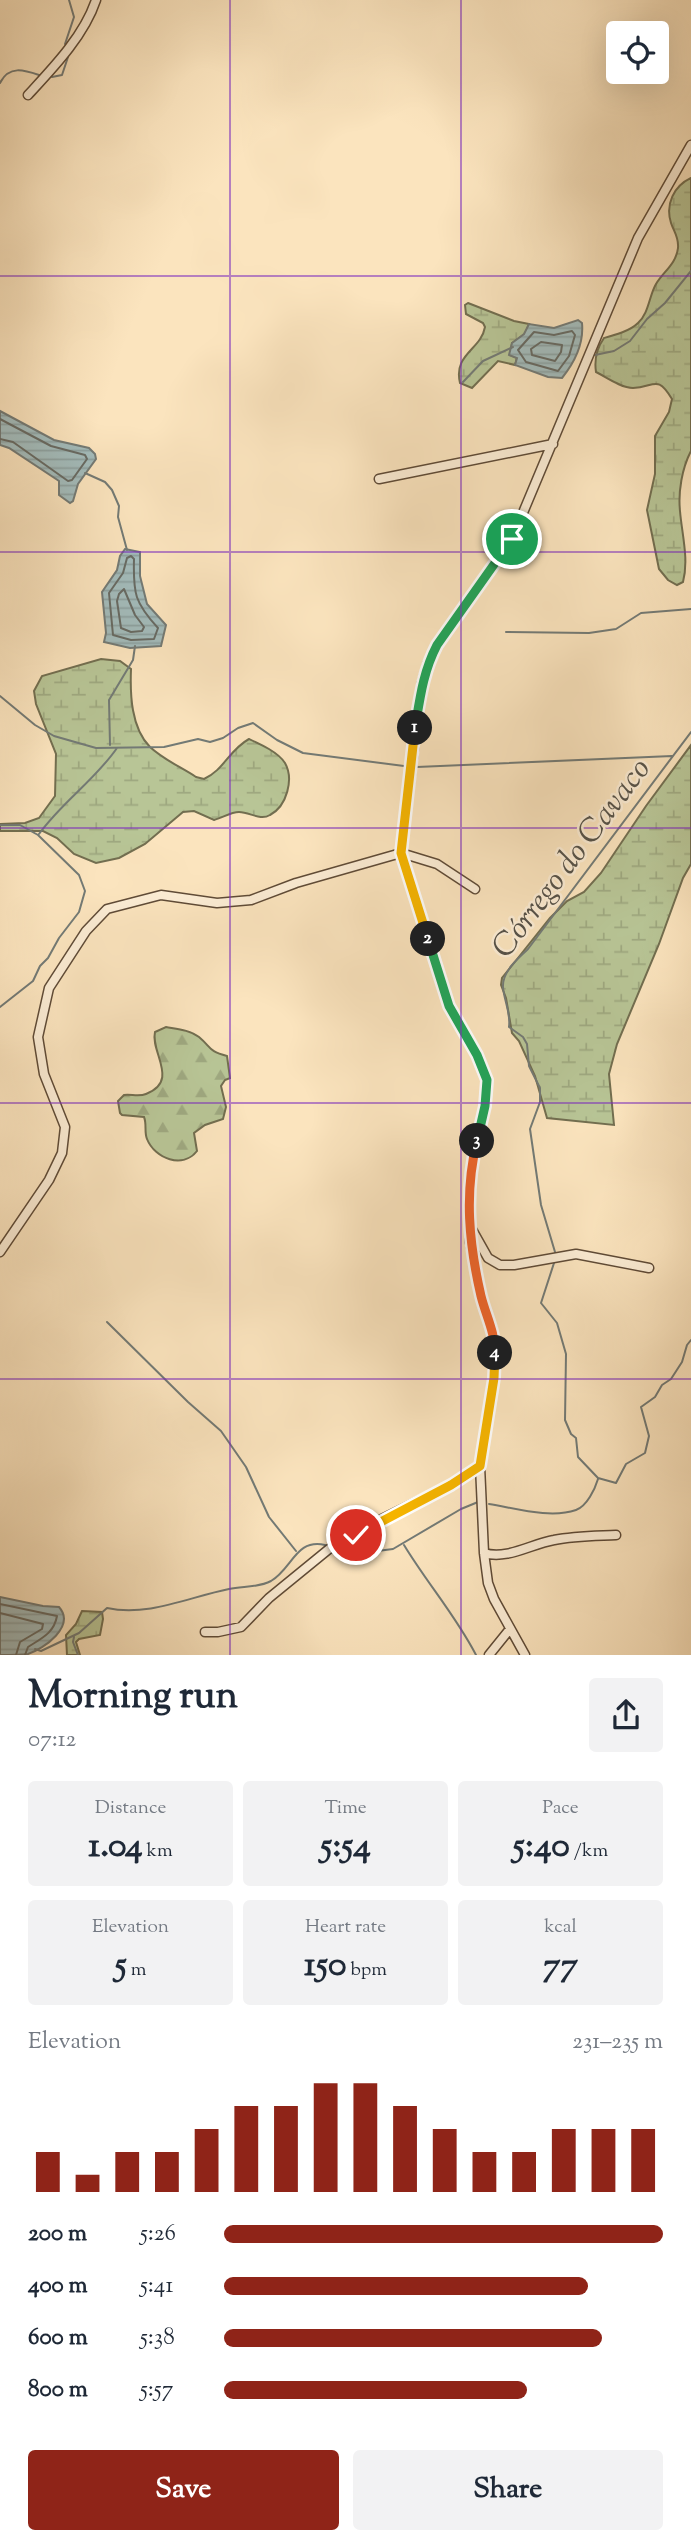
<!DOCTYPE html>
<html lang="en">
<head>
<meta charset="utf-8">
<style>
	:root { --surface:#fff; --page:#f2f2f3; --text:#1f2937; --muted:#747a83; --accent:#8f2418 }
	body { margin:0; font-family:"Sorts Mill Goudy",serif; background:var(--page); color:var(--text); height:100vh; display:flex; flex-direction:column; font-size:26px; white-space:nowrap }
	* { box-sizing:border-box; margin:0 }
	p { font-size:23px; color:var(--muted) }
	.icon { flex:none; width:38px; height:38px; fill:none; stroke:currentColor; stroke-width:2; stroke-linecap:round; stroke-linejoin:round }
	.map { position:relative; height:1655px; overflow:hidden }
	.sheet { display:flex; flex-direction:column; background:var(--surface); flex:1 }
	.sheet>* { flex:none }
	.tools { position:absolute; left:606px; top:21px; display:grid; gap:14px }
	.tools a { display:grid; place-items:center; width:63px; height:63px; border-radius:7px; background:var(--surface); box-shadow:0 7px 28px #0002; font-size:35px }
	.pin { position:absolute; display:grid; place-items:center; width:60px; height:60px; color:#fff; margin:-30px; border:4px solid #fff; border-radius:50%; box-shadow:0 2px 7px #0007 }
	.km { position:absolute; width:35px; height:35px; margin:-18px; border-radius:50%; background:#222; color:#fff; font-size:19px; line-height:35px; text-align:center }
	.round { display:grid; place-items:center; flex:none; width:74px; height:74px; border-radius:7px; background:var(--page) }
	.head { display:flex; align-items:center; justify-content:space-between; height:119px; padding:0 28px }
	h1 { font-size:38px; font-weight:700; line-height:52px }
	.metrics { display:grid; grid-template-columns:repeat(3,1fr); gap:10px; height:119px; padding:7px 28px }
	.metrics div { display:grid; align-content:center; border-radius:7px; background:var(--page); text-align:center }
	.metrics b { font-size:35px; font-weight:700 }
	.metrics small { font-size:19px; font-weight:400 }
	.metrics p { font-size:19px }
	.chart { height:196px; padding:14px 28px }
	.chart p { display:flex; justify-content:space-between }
	.chart svg { width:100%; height:126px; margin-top:7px; stroke:var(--accent); stroke-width:6 }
	.cta { display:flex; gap:14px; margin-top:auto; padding:14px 28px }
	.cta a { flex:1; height:80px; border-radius:7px; background:var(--accent); color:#fff; font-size:28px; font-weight:700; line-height:80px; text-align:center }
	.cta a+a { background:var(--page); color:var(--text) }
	ul { padding:0 28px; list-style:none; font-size:23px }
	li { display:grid; grid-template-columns:112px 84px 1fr; align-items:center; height:52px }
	li i { height:18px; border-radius:9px; background:var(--accent) }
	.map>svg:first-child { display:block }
	.forest { fill:url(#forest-firs); stroke:#726e50; stroke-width:2 }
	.wetland { fill:url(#wetland-marsh); stroke:#726e50; stroke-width:2 }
	.water { fill:url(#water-rules); stroke:#737a75; stroke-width:2 }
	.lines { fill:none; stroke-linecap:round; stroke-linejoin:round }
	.shore { stroke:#676a63; stroke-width:2 }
	.stream { stroke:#737a75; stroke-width:2 }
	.minor-casing { stroke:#5f4b37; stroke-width:11 }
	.minor { stroke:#fcedd5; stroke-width:8 }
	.split-1-casing { stroke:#fff; stroke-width:14 }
	.split-2-casing { stroke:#fff; stroke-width:14 }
	.split-3-casing { stroke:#fff; stroke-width:14 }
	.split-4-casing { stroke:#fff; stroke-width:14 }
	.split-5-casing { stroke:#fff; stroke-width:14 }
	.split-1 { stroke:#22a559; stroke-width:9 }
	.split-2 { stroke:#f5b400; stroke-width:9 }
	.split-3 { stroke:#22a559; stroke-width:9 }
	.split-4 { stroke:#f0652b; stroke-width:9 }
	.split-5 { stroke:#f5b400; stroke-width:9 }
	.grid { fill:none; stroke:#7b2cbf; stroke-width:2; stroke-opacity:0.55 }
	.labels { text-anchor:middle; stroke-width:5; stroke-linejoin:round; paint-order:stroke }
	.water-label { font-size:32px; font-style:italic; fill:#555148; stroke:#fcedd5 }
</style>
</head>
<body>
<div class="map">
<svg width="691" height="1655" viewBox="0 0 691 1655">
	<defs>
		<pattern id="forest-firs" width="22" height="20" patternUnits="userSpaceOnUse" patternTransform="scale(1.75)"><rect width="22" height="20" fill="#b8c596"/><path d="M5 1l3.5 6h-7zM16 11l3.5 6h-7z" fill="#9ea880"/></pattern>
		<pattern id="wetland-marsh" width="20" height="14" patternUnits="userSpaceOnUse" patternTransform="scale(1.75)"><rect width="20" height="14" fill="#b8c596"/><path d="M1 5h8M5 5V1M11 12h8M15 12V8" fill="none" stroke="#9ea880"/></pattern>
		<pattern id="water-rules" width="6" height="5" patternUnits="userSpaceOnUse" patternTransform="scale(1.75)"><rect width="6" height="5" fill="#a3bcbc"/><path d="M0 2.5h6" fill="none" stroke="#8ca1a0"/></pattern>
	</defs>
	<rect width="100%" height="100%" fill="#fbe4be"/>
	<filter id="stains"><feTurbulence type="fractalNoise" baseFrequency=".00286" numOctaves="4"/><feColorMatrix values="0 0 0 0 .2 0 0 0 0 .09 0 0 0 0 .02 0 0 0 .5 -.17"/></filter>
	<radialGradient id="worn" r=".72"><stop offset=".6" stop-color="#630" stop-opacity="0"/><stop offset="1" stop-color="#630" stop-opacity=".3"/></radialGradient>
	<path class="forest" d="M166 1027C177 1029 190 1030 199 1037 212 1048 208 1051 227 1056L230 1078 225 1080 221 1086 226 1107 223 1119 205 1125 194 1133 197 1151C183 1169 155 1159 147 1139 144 1132 147 1124 144 1117L122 1115 120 1113 118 1101 124 1095C131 1094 139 1097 146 1094 180 1081 150 1052 155 1032Z"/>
	<path class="wetland" d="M691 178V451C682 468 678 492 680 511 682 535 689 559 683 582L677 585 668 580 659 569 647 510 655 474V436L669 412 672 399C657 374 655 387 633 388 621 388 606 377 596 372 594 359 597 348 604 338 615 335 630 331 638 323 649 313 649 296 656 284 664 271 676 264 678 248 679 237 674 232 671 223 665 204 674 186 691 178Z
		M468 303 514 321 529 324 525 334 512 343 510 355 517 358 515 365 498 361 472 388 460 383C453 354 481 350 485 327L483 323 466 314 465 305Z
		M101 659 120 661 131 669C130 694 131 728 150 747 164 760 181 767 196 777L204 779C224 770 229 750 249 739 260 744 278 752 285 763 294 779 287 806 270 815 260 821 250 812 239 812 231 812 222 818 214 820L194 811 183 812 145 844 119 858 96 863 74 854 57 838 43 831H0V824L25 823 39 818 55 796 56 754 36 704 34 691 42 676Z
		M691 745V864L683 878 659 944 617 1044 609 1074 614 1125 547 1118 535 1076 519 1041 512 1033 506 998 501 985 502 978 550 918 567 901 584 892 601 873 646 806Z
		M82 1611 102 1612 103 1619 100 1635 79 1639 76 1642 80 1655H67L66 1635 76 1624Z"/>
	<path class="water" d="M578 320 582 323C584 344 575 362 562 378L548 377 515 365 517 358 509 355 512 343 524 334 529 324 554 328Z
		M0 411 54 440 89 448 95 454 96 459 78 484 73 501 70 503 59 495V481L9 448 0 445Z
		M125 549 140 552V576L147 604 166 625 161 646 130 648 104 642 106 633 102 592 117 570 120 556Z
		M0 1597 43 1606 59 1607C76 1626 44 1649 28 1654 20 1655 9 1655 0 1655Z"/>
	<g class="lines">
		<path class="shore" d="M572 331 575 335 569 356 558 371 526 362 518 350 534 332 554 335Z
			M541 342 562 345 561 352 555 361 532 355 531 349Z
			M0 419 51 446 85 455 87 459 72 480 68 481 13 442 0 439
			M131 556 134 559C133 594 135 603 158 628L154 639 131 640 113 635 109 593 123 573 127 558Z
			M124 589 135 615 144 627 142 631 131 632 121 628 117 601 119 594Z
			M0 1604 57 1616C54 1633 42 1638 28 1647L25 1655
			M0 1613 43 1624 42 1629 20 1642 16 1655"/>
		<path class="stream" d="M65 44 74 17 69 0
			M52 77 62 75 68 57
			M0 83C9 65 24 70 39 75
			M595 355 614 351 630 341 647 319 665 303 691 271
			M463 382 483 361 513 347
			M85 473 105 482 112 490 119 506 118 517 127 550
			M506 632 589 633 616 629 641 613 691 609
			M0 696 35 725 54 736 96 748 164 747 198 739 210 742 223 738 238 728 253 723 277 740 303 753 404 766
			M110 745 109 700 133 660 135 646
			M417 767 672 756
			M0 825H20L38 835 79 875 85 891 79 912 59 938 48 958 40 966 33 981 0 1007
			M39 834C62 802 95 780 117 748
			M555 1252 541 1205 530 1129 540 1102V1088L529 1066 527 1044 523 1037 509 1027C511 1012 504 1001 503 987 502 972 518 958 528 949L691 732
			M554 1263 541 1303 557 1323 566 1354 565 1420 571 1434 576 1438 578 1457 598 1478 616 1483 626 1464 645 1453 649 1436 641 1407 655 1397 662 1385 671 1379 682 1362 687 1345 691 1340
			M107 1322 188 1402 221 1431 246 1467 269 1517 296 1551
			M489 1504C515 1508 550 1519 576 1510 587 1506 595 1489 598 1479
			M404 1545C427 1583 456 1616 476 1655
			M336 1553 346 1555 393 1549 461 1509 478 1502
			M74 1637 73 1642 78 1655
			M35 1649 41 1651 79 1633 107 1608C148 1617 189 1597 229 1589 243 1586 258 1588 271 1581 292 1569 296 1538 325 1545"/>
		<g class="minor-casing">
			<path id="minor" d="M28 95C53 68 84 36 96 0
				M379 479 553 444
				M470 1226 488 1258 500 1265H514L576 1254 649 1268
				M0 1252 49 1180 62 1153 65 1127 44 1074 38 1037 49 988 86 931 107 909 161 895 217 903 251 900 296 883 401 853 437 864 475 889
				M484 1553C507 1560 531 1544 554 1540 574 1536 595 1536 616 1535
				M205 1632H218L241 1627 269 1598 329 1549 382 1519 451 1485 480 1466
				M489 1655 510 1629
				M525 1655 494 1599 488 1583 484 1553 480 1466 494 1378 495 1347 492 1328 482 1299 470 1242 469 1208 471 1172 485 1106 487 1080 477 1055 449 1006 401 853 422 683 428 663 437 645 512 539 638 238 691 145"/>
		</g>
		<use href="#minor" class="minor"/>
	</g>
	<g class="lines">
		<g class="split-1-casing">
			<path id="split-1" d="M415 728C420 698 423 672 437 645L512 539"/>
		</g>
		<g class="split-2-casing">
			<path id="split-2" d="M415 728 401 853 428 939"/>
		</g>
		<g class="split-3-casing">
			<path id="split-3" d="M428 939 449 1006 477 1055 487 1080 485 1106 477 1141"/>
		</g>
		<g class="split-4-casing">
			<path id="split-4" d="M477 1141C464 1193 469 1244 481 1296 486 1316 495 1332 495 1353"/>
		</g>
		<g class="split-5-casing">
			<path id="split-5" d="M356 1535 451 1485 480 1466 494 1378 495 1353"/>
		</g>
		<use href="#split-1" class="split-1"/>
		<use href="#split-2" class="split-2"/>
		<use href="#split-3" class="split-3"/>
		<use href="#split-4" class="split-4"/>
		<use href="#split-5" class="split-5"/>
	</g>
	<path class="grid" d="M230 0V1655M461 0V1655M0 276H691M0 552H691M0 828H691M0 1103H691M0 1379H691"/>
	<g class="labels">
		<g class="water-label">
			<text transform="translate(570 857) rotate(-53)" y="11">Córrego do Cavaco</text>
		</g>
	</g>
	<rect width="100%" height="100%" filter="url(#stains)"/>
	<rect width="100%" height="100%" fill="url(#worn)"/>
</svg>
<div class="tools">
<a><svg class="icon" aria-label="locate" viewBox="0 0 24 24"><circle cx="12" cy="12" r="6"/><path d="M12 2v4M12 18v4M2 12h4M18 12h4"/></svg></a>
</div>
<div class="pin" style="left:512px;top:539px;background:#1e9e55"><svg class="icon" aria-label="arrive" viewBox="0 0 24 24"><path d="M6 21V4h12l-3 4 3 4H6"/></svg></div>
<div class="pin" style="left:356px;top:1535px;background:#d93025"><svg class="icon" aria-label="check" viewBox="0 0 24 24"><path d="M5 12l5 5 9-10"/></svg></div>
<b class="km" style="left:415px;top:728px">1</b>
<b class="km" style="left:428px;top:939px">2</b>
<b class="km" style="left:477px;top:1141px">3</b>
<b class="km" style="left:495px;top:1353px">4</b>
</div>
<section class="sheet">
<div class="head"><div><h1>Morning run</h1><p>07:12</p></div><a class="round"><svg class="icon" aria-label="share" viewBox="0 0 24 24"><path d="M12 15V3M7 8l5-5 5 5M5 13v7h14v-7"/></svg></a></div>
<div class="metrics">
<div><p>Distance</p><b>1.04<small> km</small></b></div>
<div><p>Time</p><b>5:54</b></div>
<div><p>Pace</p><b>5:40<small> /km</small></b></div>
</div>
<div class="metrics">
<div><p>Elevation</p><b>5<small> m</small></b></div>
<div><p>Heart rate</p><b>150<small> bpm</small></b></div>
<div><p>kcal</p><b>77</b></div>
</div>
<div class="chart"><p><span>Elevation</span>231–235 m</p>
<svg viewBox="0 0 160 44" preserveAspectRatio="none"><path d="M5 44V30M15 44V38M25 44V30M35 44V30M45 44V22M55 44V14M65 44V14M75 44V6M85 44V6M95 44V14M105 44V22M115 44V30M125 44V30M135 44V22M145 44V22M155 44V22"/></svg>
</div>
<ul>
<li><b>200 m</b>5:26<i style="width:100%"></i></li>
<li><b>400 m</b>5:41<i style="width:83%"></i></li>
<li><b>600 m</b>5:38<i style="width:86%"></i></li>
<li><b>800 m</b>5:57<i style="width:69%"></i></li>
</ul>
<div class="cta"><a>Save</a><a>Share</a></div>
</section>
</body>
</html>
